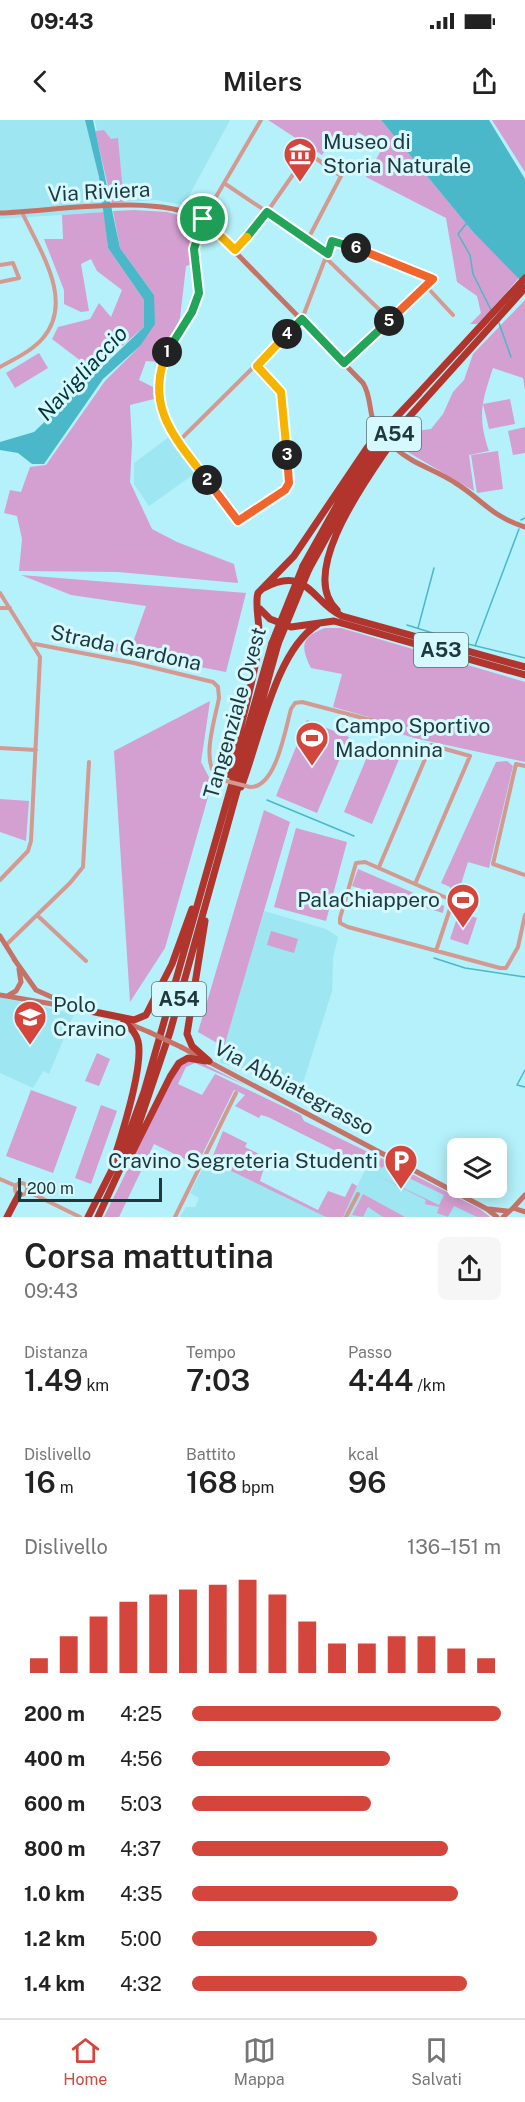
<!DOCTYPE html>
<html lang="it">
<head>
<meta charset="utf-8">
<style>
	:root { --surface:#fff; --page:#f6f6f6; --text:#222; --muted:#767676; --line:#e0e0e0; --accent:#d4463c }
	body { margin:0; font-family:"Public Sans",sans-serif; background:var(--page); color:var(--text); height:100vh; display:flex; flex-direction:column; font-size:22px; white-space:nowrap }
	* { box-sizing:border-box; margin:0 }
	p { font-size:20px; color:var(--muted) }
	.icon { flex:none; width:33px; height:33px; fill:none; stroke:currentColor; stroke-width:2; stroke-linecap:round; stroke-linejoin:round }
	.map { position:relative; height:1097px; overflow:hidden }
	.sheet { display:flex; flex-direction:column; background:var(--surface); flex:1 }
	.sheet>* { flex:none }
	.fabs { position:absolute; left:447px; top:1018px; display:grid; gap:12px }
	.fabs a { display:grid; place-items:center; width:60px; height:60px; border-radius:9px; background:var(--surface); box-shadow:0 3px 15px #0003; font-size:30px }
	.scale { position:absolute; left:18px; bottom:15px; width:144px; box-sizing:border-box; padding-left:6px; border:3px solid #1f383b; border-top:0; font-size:16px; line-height:21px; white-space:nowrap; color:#1f383b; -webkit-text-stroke:4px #d6f9ff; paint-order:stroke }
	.pin { position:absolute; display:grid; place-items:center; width:51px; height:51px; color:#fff; margin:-26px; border:3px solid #fff; border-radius:50%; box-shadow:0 2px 6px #0007 }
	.km { position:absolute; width:30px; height:30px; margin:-15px; border-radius:50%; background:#222; color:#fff; font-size:16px; line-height:30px; text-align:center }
	.round { display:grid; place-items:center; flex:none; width:63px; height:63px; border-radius:9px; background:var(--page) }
	.head { display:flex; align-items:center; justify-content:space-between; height:102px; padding:0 24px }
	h1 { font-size:33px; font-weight:600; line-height:45px }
	.figures { display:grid; grid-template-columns:repeat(3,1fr); gap:9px; height:102px; padding:6px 24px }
	.figures div { display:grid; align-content:center }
	.figures b { font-size:30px; font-weight:600 }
	.figures small { font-size:16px; font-weight:400 }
	.figures p { font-size:16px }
	.chart { height:168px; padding:12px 24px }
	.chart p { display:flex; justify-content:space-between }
	.chart svg { width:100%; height:108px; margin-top:6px; stroke:var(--accent); stroke-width:6 }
	ul { padding:0 24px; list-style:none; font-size:20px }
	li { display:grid; grid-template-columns:96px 72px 1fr; align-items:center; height:45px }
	li i { height:15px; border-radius:8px; background:var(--accent) }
	.status { display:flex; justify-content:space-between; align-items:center; height:42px; padding:0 30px; background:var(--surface); direction:ltr }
	.status svg { height:16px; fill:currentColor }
	header { display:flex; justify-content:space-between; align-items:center; height:78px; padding:0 24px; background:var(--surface); font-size:27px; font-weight:600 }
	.menu { display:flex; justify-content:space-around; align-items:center; height:84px; border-top:2px solid var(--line); background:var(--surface); font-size:16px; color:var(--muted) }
	.menu a { display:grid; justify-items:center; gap:3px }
	.menu .selected { color:var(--accent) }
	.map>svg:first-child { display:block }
	.built { fill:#9ee6f1 }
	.green { fill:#d49fd1 }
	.water { fill:#4ab8c8 }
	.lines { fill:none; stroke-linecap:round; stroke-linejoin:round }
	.stream { stroke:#4ab8c8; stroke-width:1.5 }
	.street { stroke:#d49990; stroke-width:4 }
	.secondary { stroke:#c77267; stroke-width:5 }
	.highway { stroke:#b1352d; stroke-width:7 }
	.street-bridge { stroke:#d49990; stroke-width:4 }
	.secondary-bridge { stroke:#c77267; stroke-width:5 }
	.highway-bridge { stroke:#b1352d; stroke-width:7 }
	.split-1-casing { stroke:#fff; stroke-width:12 }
	.split-2-casing { stroke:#fff; stroke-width:12 }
	.split-3-casing { stroke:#fff; stroke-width:12 }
	.split-4-casing { stroke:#fff; stroke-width:12 }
	.split-5-casing { stroke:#fff; stroke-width:12 }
	.split-6-casing { stroke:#fff; stroke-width:12 }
	.split-7-casing { stroke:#fff; stroke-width:12 }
	.split-8-casing { stroke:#fff; stroke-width:12 }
	.split-1 { stroke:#22a559; stroke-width:8 }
	.split-2 { stroke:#f5b400; stroke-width:8 }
	.split-3 { stroke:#f0652b; stroke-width:8 }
	.split-4 { stroke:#f5b400; stroke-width:8 }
	.split-5 { stroke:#22a559; stroke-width:8 }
	.split-6 { stroke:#f0652b; stroke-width:8 }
	.split-7 { stroke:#22a559; stroke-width:8 }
	.split-8 { stroke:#f5b400; stroke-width:8 }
	.labels { text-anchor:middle; stroke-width:6; stroke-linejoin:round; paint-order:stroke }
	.shield { fill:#d6f9ff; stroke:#567276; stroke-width:1.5 }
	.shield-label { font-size:20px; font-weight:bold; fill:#1f383b }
	.poi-label { font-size:21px; fill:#1f383b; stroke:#d6f9ff; text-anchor:start }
	.street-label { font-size:21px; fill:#1f383b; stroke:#d6f9ff }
	.water-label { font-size:22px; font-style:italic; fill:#00353c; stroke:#d6f9ff }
</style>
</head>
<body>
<div class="status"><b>09:43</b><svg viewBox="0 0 49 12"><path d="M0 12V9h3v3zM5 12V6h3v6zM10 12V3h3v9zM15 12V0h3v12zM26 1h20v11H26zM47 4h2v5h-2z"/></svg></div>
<header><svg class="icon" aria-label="back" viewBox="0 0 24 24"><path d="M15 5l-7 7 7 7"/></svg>Milers<svg class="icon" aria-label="share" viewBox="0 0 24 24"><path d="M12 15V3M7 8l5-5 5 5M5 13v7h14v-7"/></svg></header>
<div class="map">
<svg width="525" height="1097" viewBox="0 0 525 1097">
	<rect width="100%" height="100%" fill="#b4f1fa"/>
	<path class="built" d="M0 0H85L99 56 104 92 0 99Z
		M95 0H230L184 85 156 80 124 82 118 19H111L104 10 97 11Z
		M169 317 197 352 149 386 134 364V343Z
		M264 791 326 809 338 817 333 838 332 871 303 963 221 943 220 940Z
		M0 877 74 894 49 954 43 951 33 968 0 953Z
		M211 1039 329 1097H180L186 1087H195L197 1083 199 1078 190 1073 207 1040Z
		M371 1039 463 1084 485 1097H341Z"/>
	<path class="green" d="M268 0H381L473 112 519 158 483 199 477 204H470L481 193 477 176 457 162 446 98 366 57 383 27 358 12 351 23 335 17 322 35Z
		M492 0H525V52Z
		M104 10 111 19 118 18 124 82 112 83 95 11Z
		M134 90 167 92 197 100 190 129 192 144 186 146 180 198 160 242 146 241 139 260 153 267 154 279 130 285 132 324 130 362 152 409 177 422 234 444 238 463 118 452 19 451 22 419 17 396 4 393 10 370 21 372 30 347 46 345 105 261 140 226 154 175 120 128 113 91Z
		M104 92 108 128 144 180V207L116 231 113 230 75 272 73 271 90 248 52 219 58 207 90 199 99 183 111 197 122 170 97 151 91 139 81 144 89 191 81 192 64 184V170L44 119H63L62 95Z
		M525 180V270L523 258 493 248C482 281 477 296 489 331L469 335 474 371 401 328 399 321 408 312 431 309 443 294 453 272 464 260 473 234Z
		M39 233 48 248 15 268 6 253Z
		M510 279 515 304 489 309 483 284Z
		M525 307V333L513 335 508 311Z
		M498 331 503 369 477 373 471 335Z
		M21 455 246 473 226 552 80 524 81 512 131 528 146 486 71 475Z
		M325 508H341L525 562V642L414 618 373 605 369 597 333 587 342 554 311 548C300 526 301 517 325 508Z
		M210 581 201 642 212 663 165 828 130 882 114 631Z
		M307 600 349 617 317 693 276 676Z
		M372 625 400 637 372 704 344 692Z
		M507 641 513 646 489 748 468 742 457 777 452 776 450 767 441 763 496 642Z
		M0 679 29 681 26 721 0 712Z
		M264 690 290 702 224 927 198 912Z
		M296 708 347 722 326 801 274 787Z
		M358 749 444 786 443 793 352 766Z
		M459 792 477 798 468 825 450 819Z
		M271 811 298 819 294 833 267 825Z
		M97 933 110 939 99 966 85 961Z
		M190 940 202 943 247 966 195 943 186 947 178 964 202 975 215 954 301 995 304 1001 370 1033 369 1038 358 1042 268 997 261 995 259 998 235 986 245 975 234 970 197 1045 154 1024 119 1097H104L175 954 181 944Z
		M31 970 77 987 53 1053 6 1036Z
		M101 985 117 991 91 1064 75 1058Z
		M223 1011 247 1023 245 1027 267 1038 260 1061 318 1090 328 1071 345 1077 352 1063 357 1066 343 1097H326L211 1041 205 1043 212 1038Z
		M381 1038 480 1089 490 1097H477L454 1086 448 1097 437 1093 439 1087 425 1084 426 1080 378 1056 439 1085 444 1075 384 1046 382 1048 377 1045Z
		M363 1074 405 1097H383L368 1087 363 1097 352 1095Z"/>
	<path class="water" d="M85 0H93L120 128 154 175 155 204 140 226 103 259 44 344H32L18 333 0 330V322L34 312 144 207V180L108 128 99 57Z
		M381 0H489L525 59V165L473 112Z"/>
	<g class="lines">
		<path class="stream" d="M466 104 458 114 470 135 473 154 491 190
			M499 203 511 237
			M521 400 525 398
			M407 505 468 524 525 538
			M418 508 434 448
			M475 526 519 409
			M267 680 354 716
			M434 838 465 848 525 857
			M525 950 517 965 525 967"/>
		<path class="street" d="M224 63 328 133
			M235 130 267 92 308 33 341 56 308 119
			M326 138 390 200
			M0 145 13 143 19 158 0 162
			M426 166 453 195
			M257 246 281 272 289 363 284 370 238 401 178 322 161 289 158 278 165 238 192 192 199 173 194 129 203 99 261 0
			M0 247C14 239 32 231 43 218 75 180 39 130 22 92
			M178 322 302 199 332 121 433 159 344 243
			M0 473 40 537 31 721 28 731 0 760
			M0 488H10
			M35 524 134 543 213 562 218 567 219 578C215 600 198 648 222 660
			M0 628 36 630
			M525 646 516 644 493 744 525 755
			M250 667C276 668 285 610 291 589L295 583 302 582 386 604 383 611
			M379 747 431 625 470 636 415 764
			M38 796 86 841
			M6 825 70 763 83 747 89 642
			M436 831 451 786 449 779 365 742 356 743 340 798V803L348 807 500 848H506L518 827 525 795
			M0 1059 16 1066
			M15 1069a6 6 0 1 1 12 0a6 6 0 1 1-12 0Z
			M27 1071 80 1097
			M175 1097 236 973
			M346 1097 358 1074"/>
		<path class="secondary" d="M0 93C56 91 155 73 203 99L363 263C373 279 367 296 379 311
			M394 327C412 344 434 349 454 362 482 379 490 396 525 407
			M0 816 15 840
			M14 839 36 870 67 884
			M19 849 21 862
			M0 875 87 890
			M9 875 16 871 21 862
			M127 903 149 912
			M181 927 487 1089 497 1097
			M514 1087 525 1075
			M489 1089 507 1091
			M503 1097 513 1088 525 1092"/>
		<path class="highway" d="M417 275 525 158
			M303 446 345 371 387 312
			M309 449 351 373 392 316 525 168
			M264 468C308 444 313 484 342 496L525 547
			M260 489 270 499 291 507 334 501 525 555
			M337 490C298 454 364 363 387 329
			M230 655C238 611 253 567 259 523 261 507 254 484 258 473L294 436 367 328 419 273
			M241 667C259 622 275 531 317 505
			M205 801 187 914 192 926 209 941
			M85 890 134 900 146 895 172 844 192 789
			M131 1035 170 957 179 943 188 938 206 941
			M115 1036C123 1011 144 945 138 921 136 913 130 907 124 902
			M7 1097 19 1074
			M88 1097 125 1024 144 972 272 523
			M98 1097 133 1021 170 912 278 524"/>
		<path class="street-bridge" d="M222 660 250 667"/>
		<path class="secondary-bridge" d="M149 912 181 927"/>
		<path class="highway-bridge" d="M272 523 303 446
			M278 524 309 449"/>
	</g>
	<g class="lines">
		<g class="split-1-casing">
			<path id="split-1" d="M167 232 192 192 199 173 194 129 203 99"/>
		</g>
		<g class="split-2-casing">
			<path id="split-2" d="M167 232C144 287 175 318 207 360"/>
		</g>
		<g class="split-3-casing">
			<path id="split-3" d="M207 360 238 401 285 370 289 363 287 335"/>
		</g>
		<g class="split-4-casing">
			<path id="split-4" d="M287 335 281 272 257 246 287 214"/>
		</g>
		<g class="split-5-casing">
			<path id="split-5" d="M287 214 302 199 344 243 389 201"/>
		</g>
		<g class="split-6-casing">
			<path id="split-6" d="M356 128 433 159 389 201"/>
		</g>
		<g class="split-7-casing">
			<path id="split-7" d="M247 117 267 92 328 134 332 121 356 128"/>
		</g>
		<g class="split-8-casing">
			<path id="split-8" d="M203 99 235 130 247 117"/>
		</g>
		<use href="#split-1" class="split-1"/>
		<use href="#split-2" class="split-2"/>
		<use href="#split-3" class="split-3"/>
		<use href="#split-4" class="split-4"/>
		<use href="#split-5" class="split-5"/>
		<use href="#split-6" class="split-6"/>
		<use href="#split-7" class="split-7"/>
		<use href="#split-8" class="split-8"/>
	</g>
	<defs>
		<g id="museum-pin" transform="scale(1.725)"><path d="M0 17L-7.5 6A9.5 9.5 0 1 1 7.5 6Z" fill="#d4463c" stroke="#d6f9ff"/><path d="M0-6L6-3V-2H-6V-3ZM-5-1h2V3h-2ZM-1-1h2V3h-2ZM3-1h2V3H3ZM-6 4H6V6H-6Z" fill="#fff"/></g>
		<g id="stadium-pin" transform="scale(1.725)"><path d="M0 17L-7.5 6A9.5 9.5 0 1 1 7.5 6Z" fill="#d4463c" stroke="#d6f9ff"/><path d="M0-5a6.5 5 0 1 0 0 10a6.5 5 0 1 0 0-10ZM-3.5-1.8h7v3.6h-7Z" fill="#fff"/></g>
		<g id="university-pin" transform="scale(1.725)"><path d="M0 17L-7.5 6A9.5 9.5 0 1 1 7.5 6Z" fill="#d4463c" stroke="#d6f9ff"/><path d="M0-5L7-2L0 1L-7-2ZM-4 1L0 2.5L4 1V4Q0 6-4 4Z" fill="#fff"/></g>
		<g id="parking-pin" transform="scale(1.725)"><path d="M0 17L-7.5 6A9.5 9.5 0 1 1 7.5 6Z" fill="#d4463c" stroke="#d6f9ff"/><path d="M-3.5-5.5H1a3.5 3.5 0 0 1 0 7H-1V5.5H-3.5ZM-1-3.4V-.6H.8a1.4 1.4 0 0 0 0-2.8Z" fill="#fff"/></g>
	</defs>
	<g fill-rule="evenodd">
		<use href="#museum-pin" x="300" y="34"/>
		<use href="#stadium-pin" x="312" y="618"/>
		<use href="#stadium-pin" x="463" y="780"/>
		<use href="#university-pin" x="30" y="897"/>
		<use href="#parking-pin" x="401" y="1041"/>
	</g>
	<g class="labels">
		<g class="shield">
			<rect x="367" y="297" width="54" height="34" rx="4.5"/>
			<rect x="414" y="513" width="54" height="34" rx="4.5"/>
			<rect x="152" y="862" width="54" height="34" rx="4.5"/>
		</g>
		<g class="shield-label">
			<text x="394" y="321">A54</text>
			<text x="441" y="537">A53</text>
			<text x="179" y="886">A54</text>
		</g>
		<g class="poi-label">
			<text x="323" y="29">Museo di<tspan x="323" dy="24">Storia Naturale</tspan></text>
			<text x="335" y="613">Campo Sportivo<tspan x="335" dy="24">Madonnina</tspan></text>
			<text x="440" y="787" text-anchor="end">PalaChiappero</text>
			<text x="53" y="892">Polo<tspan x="53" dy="24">Cravino</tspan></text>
			<text x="378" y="1048" text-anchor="end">Cravino Segreteria Studenti</text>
		</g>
		<g class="street-label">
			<text transform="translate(99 72) rotate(-3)" y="7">Via Riviera</text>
			<text transform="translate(126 528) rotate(12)" y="7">Strada Gardona</text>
			<text transform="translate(235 593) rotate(-74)" y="7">Tangenziale Ovest</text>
			<text transform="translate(294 968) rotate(28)" y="7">Via Abbiategrasso</text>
		</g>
		<g class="water-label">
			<text transform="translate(82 253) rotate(-47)" y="8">Navigliaccio</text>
		</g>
	</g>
</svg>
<div class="fabs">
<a><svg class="icon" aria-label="layers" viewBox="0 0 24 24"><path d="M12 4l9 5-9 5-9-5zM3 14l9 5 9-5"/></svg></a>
</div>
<div class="scale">200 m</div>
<div class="pin" style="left:203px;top:99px;background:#1e9e55"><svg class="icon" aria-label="arrive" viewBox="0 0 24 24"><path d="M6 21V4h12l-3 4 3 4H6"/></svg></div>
<b class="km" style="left:167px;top:232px">1</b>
<b class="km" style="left:207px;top:360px">2</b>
<b class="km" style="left:287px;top:335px">3</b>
<b class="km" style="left:287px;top:214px">4</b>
<b class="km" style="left:389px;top:201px">5</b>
<b class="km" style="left:356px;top:128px">6</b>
</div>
<section class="sheet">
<div class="head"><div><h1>Corsa mattutina</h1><p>09:43</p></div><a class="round"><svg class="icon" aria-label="share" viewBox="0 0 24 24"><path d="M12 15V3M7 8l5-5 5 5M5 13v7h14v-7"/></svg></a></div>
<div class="figures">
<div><p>Distanza</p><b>1.49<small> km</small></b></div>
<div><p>Tempo</p><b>7:03</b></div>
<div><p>Passo</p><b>4:44<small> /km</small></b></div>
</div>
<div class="figures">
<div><p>Dislivello</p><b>16<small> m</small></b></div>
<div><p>Battito</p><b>168<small> bpm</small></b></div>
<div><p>kcal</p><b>96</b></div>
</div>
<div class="chart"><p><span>Dislivello</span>136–151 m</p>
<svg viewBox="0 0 160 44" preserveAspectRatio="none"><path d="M5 44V38M15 44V29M25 44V21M35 44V15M45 44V12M55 44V10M65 44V8M75 44V6M85 44V12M95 44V23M105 44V32M115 44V32M125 44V29M135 44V29M145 44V34M155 44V38"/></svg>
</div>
<ul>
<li><b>200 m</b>4:25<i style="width:100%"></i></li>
<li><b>400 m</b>4:56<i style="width:64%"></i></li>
<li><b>600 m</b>5:03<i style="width:58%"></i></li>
<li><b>800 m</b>4:37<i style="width:83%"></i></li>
<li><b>1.0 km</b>4:35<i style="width:86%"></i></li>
<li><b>1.2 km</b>5:00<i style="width:60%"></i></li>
<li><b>1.4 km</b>4:32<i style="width:89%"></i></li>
</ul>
</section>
<nav class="menu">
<a class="selected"><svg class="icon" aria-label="home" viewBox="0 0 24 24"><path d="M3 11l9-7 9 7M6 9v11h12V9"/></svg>Home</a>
<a><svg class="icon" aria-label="map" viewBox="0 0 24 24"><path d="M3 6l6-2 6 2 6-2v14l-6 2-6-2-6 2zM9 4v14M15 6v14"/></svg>Mappa</a>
<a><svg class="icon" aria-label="saved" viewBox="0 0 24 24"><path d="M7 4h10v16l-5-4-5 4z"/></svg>Salvati</a>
</nav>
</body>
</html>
